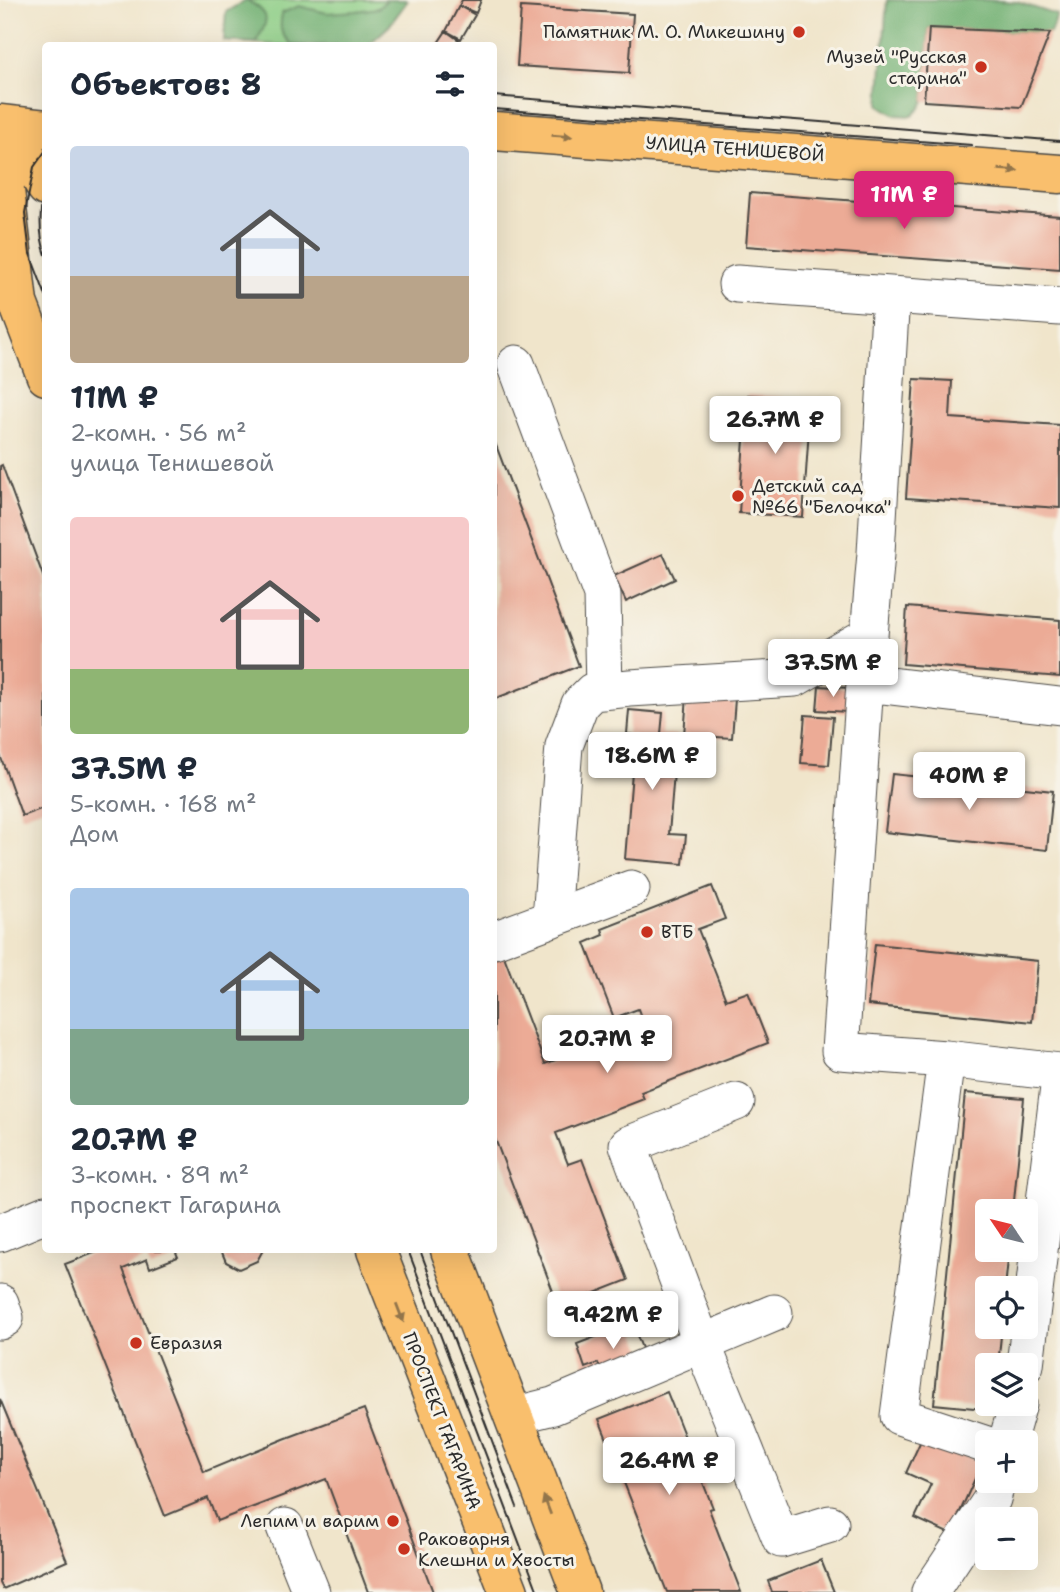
<!DOCTYPE html>
<html lang="ru">
<meta charset="utf-8">
<style>
body{margin:0;font-family:"Shantell Sans",sans-serif;background:#f6f6f7;color:#1f2937;height:100vh;display:flex;flex-direction:column;font-size:26px;white-space:nowrap}
*{box-sizing:border-box;margin:0}
p{font-size:23px;color:#747a83}
.icon{flex:none;width:38px;height:38px;fill:none;stroke:currentColor;stroke-width:2;stroke-linecap:round;stroke-linejoin:round}
.map{position:relative;flex:1;overflow:hidden}
.side{position:absolute;left:42px;top:42px;width:455px;height:1211px;display:flex;flex-direction:column;background:#fff;border-radius:7px;box-shadow:0 7px 28px #0002}
.side>*{flex:none}
.needle{width:46px;rotate:305deg}
.tools{position:absolute;left:975px;top:1199px;display:grid;gap:14px}
.tools a{display:grid;place-items:center;width:63px;height:63px;border-radius:7px;background:#fff;box-shadow:0 7px 28px #0002;font-size:35px}
.price{position:absolute;translate:-50% -60px;padding:0 16px;border-radius:7px;background:#fff;color:#222;font-size:23px;line-height:46px;filter:drop-shadow(0 2px 4px #0008)}
.price::after{content:'';position:absolute;left:50%;top:42px;width:21px;height:16px;margin-left:-10px;background:inherit;clip-path:polygon(0 0,100% 0,50% 100%)}
.price.selected{background:#db2777;color:#fff}
ul{padding:0;list-style:none}
li{display:grid;align-content:center;gap:14px;height:371px;padding:0 28px}
li span{display:grid;place-items:center;height:217px;border-radius:7px;color:#555}
li>.icon{margin-inline-start:auto}
span .icon{width:126px;height:126px;fill:#fffc;stroke-width:1}
li b{font-size:30px}
h2{display:flex;justify-content:space-between;align-items:center;height:84px;padding:0 28px;font-size:30px}
.map>svg:first-child{display:block}
.green{fill:#8ccd85;stroke:#5c7c58;stroke-width:2}
.forest{fill:#71b072;stroke:#4e6e4e;stroke-width:2}
.building{fill:#ecab96}
.lines{fill:none;stroke-linecap:round;stroke-linejoin:round}
.minor-casing{stroke:#494743;stroke-width:39}
.major-casing{stroke:#494743;stroke-width:41}
.minor{stroke:#fff;stroke-width:37}
.major{stroke:#f9bf6d;stroke-width:38}
.tram{stroke:#2b2b2b;stroke-width:2}
.oneway{fill:#92754c}
.poi-dot{fill:#c8321e;stroke:#f7f3e8;stroke-width:2.5}
.labels{text-anchor:middle;dominant-baseline:central;stroke-width:6;stroke-linejoin:round;paint-order:stroke}
.poi-label{font-size:18px;fill:#2b2b2b;stroke:#f7f3e8;text-anchor:start}
.street-label{font-size:18px;fill:#2b2b2b;stroke:#f7f3e8}
</style>
<div class="map">
<svg width="1060" height="1592" viewBox="0 0 1060 1592">
<rect width="100%" height="100%" fill="#f7f3e8"/>
<filter id="ink" filterUnits="userSpaceOnUse"><feTurbulence type="fractalNoise" baseFrequency=".0143" numOctaves="2"/><feDisplacementMap in="SourceGraphic" scale="14" xChannelSelector="R" yChannelSelector="G"/><feConvolveMatrix kernelMatrix="1 2 1 2 8 2 1 2 1" color-interpolation-filters="sRGB"/></filter>
<filter id="wash" filterUnits="userSpaceOnUse"><feTurbulence type="fractalNoise" baseFrequency=".00686" numOctaves="4" result="noise"/><feDisplacementMap in="SourceGraphic" scale="28" xChannelSelector="R" yChannelSelector="G"/><feGaussianBlur stdDeviation="1.57" result="paint"/><feColorMatrix in="noise" values="0 0 0 0 0 0 0 0 0 0 0 0 0 0 0 0 0 1.4 0 .05"/><feComposite in="paint" operator="in"/></filter>
<g filter="url(#wash)">
<rect width="100%" height="100%" fill="#f0e5cb"/>
<path class="green" d="M246,0H408L389,26L368,45L291,46L224,41L226,12Z"/>
<path class="forest" d="M246,0C272,13 269,21 255,43L224,41L226,12Z
M387,0H408L389,26L368,45H293C280,34 279,30 282,13L299,6L327,13L356,11L378,8Z
M887,0H985L1017,2L1057,15L1050,33L929,28L924,101L920,108L912,116L895,115L879,105Z"/>
<g id="blocks">
<path class="building" d="M462,0H481L476,13L459,6Z
M459,6L475,15L461,39L446,31Z
M521,7L633,14L629,73L517,66Z
M929,28L1050,33L1021,107L924,101Z
M446,31L460,41L457,46H436Z
M750,193L1060,216V269L746,246Z
M914,379L952,381L950,418L1060,425V508L906,498Z
M747,395L811,399L803,517L739,513Z
M494,440L579,666L494,699Z
M2,465L46,584V807L22,816L0,755V466Z
M663,554L675,579L626,602L614,576Z
M907,607L1060,620V677L903,664Z
M819,686L849,688L847,712L817,710Z
M687,696L735,699L732,738L684,735Z
M629,710L663,713L661,734L677,735L669,834L686,835L683,864L625,859L635,735L627,734Z
M805,715L833,717L829,765L801,763Z
M892,774L1053,791L1047,850L885,832Z
M712,886L725,919L698,929L726,1000L748,992L768,1043L641,1092L644,1099L556,1133L568,1164L582,1159L628,1280L559,1307L494,1136V945L499,943L545,1064L619,1035L621,1041L646,1031L638,1009L614,1018L585,943L604,935L602,929Z
M875,944L1038,961L1032,1022L868,1005Z
M965,1093L1024,1098L1013,1211H987V1250H1009L1005,1288H987V1326H1002L998,1365H987V1404H994V1410L934,1404Z
M102,1250H175L178,1257L150,1268L147,1259L123,1269L204,1472L284,1439L364,1409L433,1592H368L326,1479L217,1521L208,1498L165,1516L65,1264Z
M221,1250H263L257,1261L239,1269L226,1262Z
M632,1323L647,1361L603,1378L598,1363L585,1368L577,1344Z
M667,1392L713,1508L709,1509L741,1592H667L599,1419Z
M0,1399L67,1561L3,1589L0,1583Z
M923,1436L982,1463L950,1534L915,1518L931,1484L906,1473Z
M821,1560L834,1592H772L768,1581Z"/>
</g>
</g>
<g filter="url(#ink)">
<use href="#blocks" fill-opacity="0" stroke="#494743" stroke-width="2"/>
<g class="lines">
<defs>
<path id="minor" d="M737,284L1060,307
M891,295L876,553L865,683L840,1051L946,1059L899,1416L987,1445
M516,364L602,595L604,691
M865,683L1060,706
M551,919L564,746L580,704L592,692L630,688L795,678L869,635
M494,940L631,889
M946,1059L1060,1072
M736,1102L628,1145L702,1344L781,1539L830,1524
M0,1233L46,1214
M0,1303L5,1318L0,1321
M1025,1365L1060,1079
M513,1416L553,1406L774,1313
M1007,1442L1018,1404
M285,1527L311,1592
M930,1592L992,1499L997,1480"/>
<path id="major" d="M0,124L46,129
M0,126L34,167L46,187
M494,131L1060,174
M0,147L18,303L46,376
M376,1250L509,1592
M450,1250L580,1592"/>
</defs>
<use href="#minor" class="minor-casing"/>
<use href="#major" class="major-casing"/>
<use href="#minor" class="minor"/>
<use href="#major" class="major"/>
<path class="tram" d="M494,96L1060,141
M494,109L972,145
M46,150L34,167L25,213L30,254L46,296
M46,180C40,205 37,231 46,255
M408,1250L538,1592
M420,1250L517,1507"/>
</g>
<defs><path id="oneway-solid" d="M-6-.8H1V-3.2L6.5 0L1 3.2V.8H-6Z" transform="scale(1.75)"/></defs>
<g class="oneway">
<use href="#oneway-solid" transform="translate(562 136) rotate(4)"/>
<use href="#oneway-solid" transform="translate(1008 170) rotate(4)"/>
<use href="#oneway-solid" transform="translate(400 1313) rotate(69)"/>
<use href="#oneway-solid" transform="translate(547 1505) rotate(-111)"/>
</g>
</g>
<g class="poi-dot">
<circle cx="799" cy="32" r="7"/>
<circle cx="981" cy="67" r="7"/>
<circle cx="738" cy="496" r="7"/>
<circle cx="647" cy="932" r="7"/>
<circle cx="136" cy="1343" r="7"/>
<circle cx="393" cy="1521" r="7"/>
<circle cx="404" cy="1549" r="7"/>
</g>
<g class="labels">
<g class="poi-label">
<text x="785" y="32" text-anchor="end">Памятник М. О. Микешину</text>
<text x="967" y="57" text-anchor="end">Музей "Русская<tspan x="967" dy="21">старина"</tspan></text>
<text x="752" y="486">Детский сад<tspan x="752" dy="21">№66 "Белочка"</tspan></text>
<text x="661" y="932">ВТБ</text>
<text x="150" y="1343">Евразия</text>
<text x="379" y="1521" text-anchor="end">Лепим и варим</text>
<text x="418" y="1539">Раковарня<tspan x="418" dy="21">Клешни и Хвосты</tspan></text>
</g>
<g class="street-label">
<text transform="translate(735 149) rotate(4)">УЛИЦА ТЕНИШЕВОЙ</text>
<text transform="translate(442 1421) rotate(69)">ПРОСПЕКТ ГАГАРИНА</text>
</g>
</g>
</svg>
<div class="tools">
<a><svg class="needle" viewBox="-14 -14 28 28"><path d="M0-13l5 13h-10z" fill="#e53935"/><path d="M0 13l5-13h-10z" fill="#747a83"/></svg></a>
<a><svg class="icon" aria-label="locate" viewBox="0 0 24 24"><circle cx="12" cy="12" r="6"/><path d="M12 2v4M12 18v4M2 12h4M18 12h4"/></svg></a>
<a><svg class="icon" aria-label="layers" viewBox="0 0 24 24"><path d="M12 4l9 5-9 5-9-5zM3 14l9 5 9-5"/></svg></a>
<a>+</a>
<a>−</a>
</div>
<b class="price selected" style="left:904px;top:231px">11M ₽</b>
<b class="price" style="left:775px;top:456px">26.7M ₽</b>
<b class="price" style="left:833px;top:699px">37.5M ₽</b>
<b class="price" style="left:652px;top:792px">18.6M ₽</b>
<b class="price" style="left:969px;top:812px">40M ₽</b>
<b class="price" style="left:607px;top:1075px">20.7M ₽</b>
<b class="price" style="left:613px;top:1351px">9.42M ₽</b>
<b class="price" style="left:669px;top:1497px">26.4M ₽</b>
<section class="side">
<h2>Объектов: 8<svg class="icon" aria-label="filters" viewBox="0 0 24 24"><path d="M4 7h16M4 17h16"/><circle cx="9" cy="7" r="2"/><circle cx="15" cy="17" r="2"/></svg></h2>
<ul>
<li><span style="background:linear-gradient(#c9d6e8 60%,#b9a48a 0)"><svg class="icon" aria-label="home" viewBox="0 0 24 24"><path d="M3 11l9-7 9 7M6 9v11h12V9"/></svg></span><div><b>11M ₽</b><p>2-комн. · 56 m²</p><p>улица Тенишевой</p></div></li>
<li><span style="background:linear-gradient(#f6c9c9 70%,#8fb573 0)"><svg class="icon" aria-label="home" viewBox="0 0 24 24"><path d="M3 11l9-7 9 7M6 9v11h12V9"/></svg></span><div><b>37.5M ₽</b><p>5-комн. · 168 m²</p><p>Дом</p></div></li>
<li><span style="background:linear-gradient(#a9c7e8 65%,#7fa58c 0)"><svg class="icon" aria-label="home" viewBox="0 0 24 24"><path d="M3 11l9-7 9 7M6 9v11h12V9"/></svg></span><div><b>20.7M ₽</b><p>3-комн. · 89 m²</p><p>проспект Гагарина</p></div></li>
</ul>
</section>
</div>
